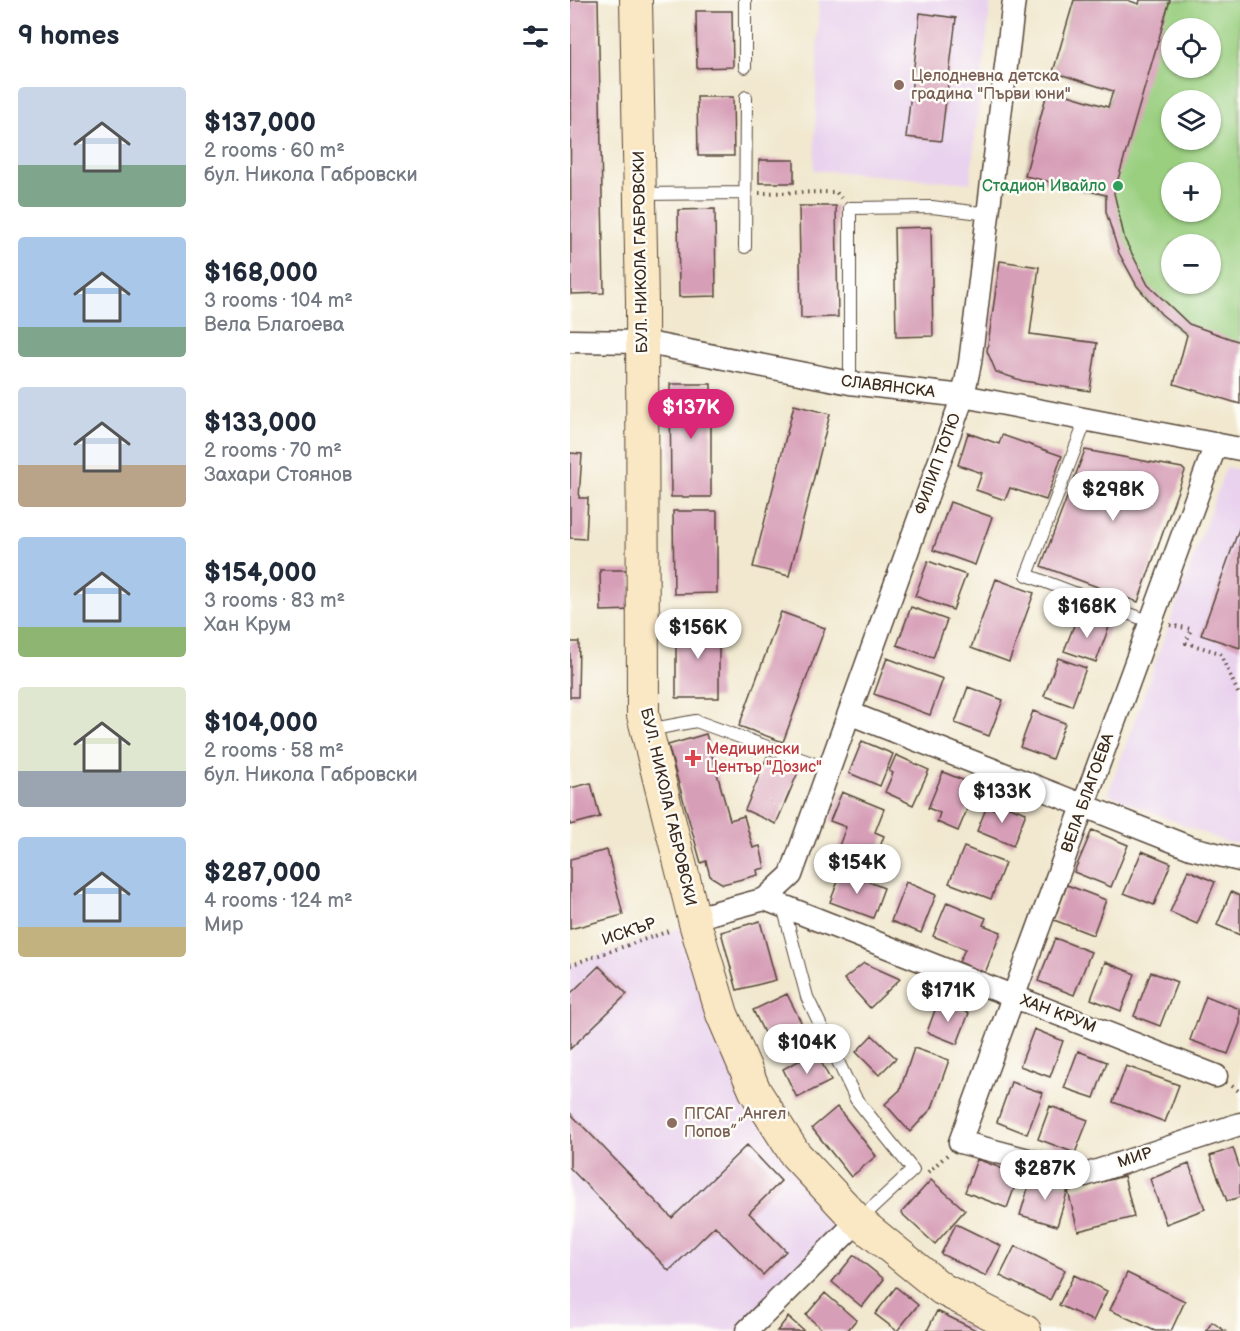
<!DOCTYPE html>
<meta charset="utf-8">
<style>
body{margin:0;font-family:"Balsamiq Sans",sans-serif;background:#f6f6f7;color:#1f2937;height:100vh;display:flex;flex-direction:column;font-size:22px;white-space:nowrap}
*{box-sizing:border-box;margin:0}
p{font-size:20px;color:#747a83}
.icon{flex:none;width:33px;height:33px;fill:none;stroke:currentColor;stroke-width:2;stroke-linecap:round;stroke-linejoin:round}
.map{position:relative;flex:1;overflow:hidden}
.side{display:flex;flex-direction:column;background:#fff;width:570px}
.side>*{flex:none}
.controls{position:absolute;left:591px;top:18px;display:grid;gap:12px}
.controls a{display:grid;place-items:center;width:60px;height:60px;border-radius:50%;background:#fff;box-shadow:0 2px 4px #0004;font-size:30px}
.price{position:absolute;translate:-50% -51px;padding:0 14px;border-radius:21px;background:#fff;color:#222;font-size:20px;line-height:39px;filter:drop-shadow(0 2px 3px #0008)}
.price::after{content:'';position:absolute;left:50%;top:36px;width:18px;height:14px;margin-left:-9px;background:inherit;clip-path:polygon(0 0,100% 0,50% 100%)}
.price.selected{background:#db2777;color:#fff}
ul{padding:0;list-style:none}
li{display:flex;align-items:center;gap:18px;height:150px;padding:0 18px}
li span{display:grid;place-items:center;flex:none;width:168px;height:120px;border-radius:6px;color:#555}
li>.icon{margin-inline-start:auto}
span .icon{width:72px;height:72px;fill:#fffc;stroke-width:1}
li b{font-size:26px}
h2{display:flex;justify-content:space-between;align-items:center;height:72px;padding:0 18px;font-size:26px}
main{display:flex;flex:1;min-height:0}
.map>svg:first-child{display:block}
.built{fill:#e9d2ee}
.green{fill:#9acf80;stroke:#6a7c4f;stroke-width:1.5;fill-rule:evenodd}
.building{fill:#d79fb7}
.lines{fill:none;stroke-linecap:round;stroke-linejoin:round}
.lane-casing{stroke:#564639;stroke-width:14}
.street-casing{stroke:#564639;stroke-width:25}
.secondary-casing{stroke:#564639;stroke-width:34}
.path{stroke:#564639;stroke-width:4;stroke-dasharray:1.5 4.5;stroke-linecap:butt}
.lane{stroke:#fff;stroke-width:12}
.street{stroke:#fff;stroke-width:22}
.secondary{stroke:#fae7c3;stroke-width:32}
.education-dot{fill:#8d6e63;stroke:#fdfcf7;stroke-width:2}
.leisure-dot{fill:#2e9e5b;stroke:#fdfcf7;stroke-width:2}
.health-dot{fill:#e0444e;stroke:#fdfcf7;stroke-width:2}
.labels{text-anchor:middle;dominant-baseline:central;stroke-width:5;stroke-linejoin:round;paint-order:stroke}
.education-label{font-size:16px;fill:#785e54;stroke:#fdfcf7;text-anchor:start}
.leisure-label{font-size:16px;fill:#27864d;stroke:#fdfcf7;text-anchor:end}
.street-label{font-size:16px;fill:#3b2a1e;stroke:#fdfcf7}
.health-label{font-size:16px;fill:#be3a42;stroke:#fdfcf7;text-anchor:start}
</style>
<main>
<section class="side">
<h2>9 homes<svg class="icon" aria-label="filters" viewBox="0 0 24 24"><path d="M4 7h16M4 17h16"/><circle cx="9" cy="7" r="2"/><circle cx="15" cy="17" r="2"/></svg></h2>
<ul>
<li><span style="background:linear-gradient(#c9d6e8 65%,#7fa58c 0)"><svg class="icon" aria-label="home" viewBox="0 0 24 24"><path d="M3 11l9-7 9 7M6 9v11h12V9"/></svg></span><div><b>$137,000</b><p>2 rooms · 60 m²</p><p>бул. Никола Габровски</p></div></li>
<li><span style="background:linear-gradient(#a9c7e8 75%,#7fa58c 0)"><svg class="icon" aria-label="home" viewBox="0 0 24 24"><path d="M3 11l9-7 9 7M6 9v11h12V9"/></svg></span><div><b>$168,000</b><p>3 rooms · 104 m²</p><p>Вела Благоева</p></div></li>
<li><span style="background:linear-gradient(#c9d6e8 65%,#b9a48a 0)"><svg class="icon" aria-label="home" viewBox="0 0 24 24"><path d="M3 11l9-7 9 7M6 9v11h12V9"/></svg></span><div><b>$133,000</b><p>2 rooms · 70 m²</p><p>Захари Стоянов</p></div></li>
<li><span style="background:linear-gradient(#a9c7e8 75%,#8fb573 0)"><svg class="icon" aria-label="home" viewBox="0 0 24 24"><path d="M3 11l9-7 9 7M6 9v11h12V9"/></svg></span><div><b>$154,000</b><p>3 rooms · 83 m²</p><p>Хан Крум</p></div></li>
<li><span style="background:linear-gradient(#dfe7d0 70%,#9aa5b1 0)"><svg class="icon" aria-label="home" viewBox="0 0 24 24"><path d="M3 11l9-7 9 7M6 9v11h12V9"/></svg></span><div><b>$104,000</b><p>2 rooms · 58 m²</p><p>бул. Никола Габровски</p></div></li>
<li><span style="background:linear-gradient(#a9c7e8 75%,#c2b280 0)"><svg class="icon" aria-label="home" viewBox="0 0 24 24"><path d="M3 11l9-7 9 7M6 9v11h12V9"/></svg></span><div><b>$287,000</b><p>4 rooms · 124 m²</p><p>Мир</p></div></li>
</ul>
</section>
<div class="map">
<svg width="670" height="1331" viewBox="0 0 670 1331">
<rect width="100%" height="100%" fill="#fdfcf7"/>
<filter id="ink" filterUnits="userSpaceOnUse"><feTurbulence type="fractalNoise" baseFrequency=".0167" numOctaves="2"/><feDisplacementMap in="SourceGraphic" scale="12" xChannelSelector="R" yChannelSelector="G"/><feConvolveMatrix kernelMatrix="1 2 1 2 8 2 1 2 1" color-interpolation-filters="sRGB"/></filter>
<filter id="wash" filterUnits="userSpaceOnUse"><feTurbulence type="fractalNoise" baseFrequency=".008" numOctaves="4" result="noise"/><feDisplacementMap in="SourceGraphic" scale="24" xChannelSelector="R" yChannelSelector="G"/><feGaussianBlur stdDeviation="1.35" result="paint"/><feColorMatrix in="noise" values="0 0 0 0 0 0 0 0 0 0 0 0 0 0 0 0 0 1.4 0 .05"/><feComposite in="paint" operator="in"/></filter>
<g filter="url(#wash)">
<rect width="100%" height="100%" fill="#f1e8cf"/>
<path class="built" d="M249,0H421L400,183L244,170Z
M656,467L670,470V844L656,842L538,794Z
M125,923L185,1091L288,1221L177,1331H0V965Z"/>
<path class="green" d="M504,0H557L569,4L570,0H670V353C653,347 633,343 617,335C572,311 538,244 535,196L455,176L478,89L537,107L543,91L483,72ZM602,28H640V68H602ZM602,100H640V140H602ZM602,172H640V212H602ZM602,244H640V284H602Z"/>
<g id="blocks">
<path class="building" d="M0,0H28L34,293L1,294Z
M504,0H557L569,4L570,0H600L544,193L555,240L578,285L619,324L670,342V404L604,384L617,335L591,314L567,286L549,253L536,212V195L455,176L478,89L538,107L543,91L483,72Z
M126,11H162L163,67L127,68Z
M350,13L386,18L371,141L336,137Z
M127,97H163L164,156H128Z
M189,160H224V183H189Z
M229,206H266L268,317L231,318Z
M145,209L146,296L109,297L108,210Z
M361,227L363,336L326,337L324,228Z
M430,261L469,267L460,334L527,343L520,391L453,381L426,372L417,351Z
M100,384H141V497H101Z
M224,405L260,414L219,576L183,567Z
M398,433L429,444L432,435L492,456L476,500L440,488L435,500L406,490L412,473L388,465Z
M515,450L612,468L615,471L568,602L471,566Z
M0,453L12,454L9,498H18L16,539L0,538Z
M380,502L422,517L405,565L363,550Z
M103,511H147V593L104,594Z
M670,526V648L631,635Z
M358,561L396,575L383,610L345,596Z
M30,570H61L62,610L31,611Z
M426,579L464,593L439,662L401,648Z
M341,607L377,620L363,658L327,645Z
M211,612L255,628L213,742L169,726Z
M508,615L539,627L526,662L494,651Z
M106,623H149V698H106Z
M0,642H9L8,697H0Z
M317,658L373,679L360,715L304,694Z
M488,658L516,668L502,706L474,696Z
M398,687L433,700L419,736L385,723Z
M463,711L495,723L482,759L450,747Z
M136,734L160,820L174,816L183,848L190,846L195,868L187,870L188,875L153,884L140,876L136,861L131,863L98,745Z
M292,741L323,754L310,786L279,773Z
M326,755L359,770L343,805L315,792L323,773L319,771Z
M197,757L229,770L206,824L175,810Z
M373,772L407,786L388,831L367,822L370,813L358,808Z
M21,783L30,817L0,825V788Z
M272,792L314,809L305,832L314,836L302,868L266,854L276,827L260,821Z
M434,805L456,813L443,846L407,831L417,806L431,812Z
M522,830L558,845L541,887L504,872Z
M394,847L435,863L421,899L379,883Z
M37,850L53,915L0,929V859Z
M572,851L601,863L584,905L554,893Z
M618,870L645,882L627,924L600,912Z
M272,871L314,888L303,918L260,902Z
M336,882L366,895L351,933L321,921Z
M497,885L536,900L523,935L484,920Z
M661,892L670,896V935L647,925Z
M377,902L416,918L413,925L431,932L415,973L389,962L395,949L363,936Z
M190,921L206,980L167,990L151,932Z
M485,938L521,952L504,995L468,981Z
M535,962L565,974L551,1011L521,999Z
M294,963L330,979L300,1008L274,979Z
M29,966L57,994L0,1049V994Z
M581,972L607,982L590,1026L564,1016Z
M217,994L232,1024L198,1041L183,1010Z
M636,996L670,1009V1023L658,1054L620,1040Z
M368,1002L399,1013L387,1044L357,1032Z
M464,1029L493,1041L480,1077L450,1066Z
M302,1035L326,1058L309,1075L286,1052Z
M344,1048L379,1060L362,1108L340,1132L315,1104L330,1090Z
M508,1051L537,1062L524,1098L494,1088Z
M246,1052L261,1081L227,1098L213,1069Z
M556,1066L609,1085L595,1122L543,1102Z
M441,1082L473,1093L457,1134L427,1122Z
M480,1106L518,1120L505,1153L468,1139Z
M267,1107L306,1156L281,1177L242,1128Z
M0,1113L102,1218L177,1145L211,1181L179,1213L216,1251L193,1275L145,1226L99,1271L0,1168Z
M663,1148L670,1169V1197L657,1201L640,1156Z
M407,1159L449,1175L437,1208L395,1192Z
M619,1164L635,1209L596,1224L580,1179Z
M462,1175L499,1186L487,1226L450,1215Z
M554,1176L564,1217L508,1231L498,1191Z
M361,1180L395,1210L365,1244L331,1213Z
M386,1224L431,1246L416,1276L371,1254Z
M445,1246L495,1270L480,1300L430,1276Z
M284,1255L314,1279L292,1307L262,1282Z
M557,1273L615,1301L601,1331H585L540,1310Z
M504,1275L537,1291L523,1321L489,1305Z
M326,1287L348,1305L327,1331L305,1314Z
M255,1293L286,1320L277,1331H254L236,1315Z
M367,1311L408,1331H357Z
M218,1317L234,1331H207Z
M642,1322L655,1331H636Z"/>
</g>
</g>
<g filter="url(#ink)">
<use href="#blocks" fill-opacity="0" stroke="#564639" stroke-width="1.5"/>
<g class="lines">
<defs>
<path id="lane" d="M175,67V0
M71,194L175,193
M175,247L176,97
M280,383V208L362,207L419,214
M516,420L457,575L581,622
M78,730L126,721L258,769
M213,906L237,997L286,1099L343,1170L288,1221"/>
<path id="street" d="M0,341L73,342L280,383L393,396L670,449
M646,444L390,1142L515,1175L670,1124
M279,713L621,848L670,860
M195,899L646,1076
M125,918L195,899L221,875L393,396L400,363L444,0
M177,1331L288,1221"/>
<path id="secondary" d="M66,0L72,302L73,715L125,923L152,1014L185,1091L225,1154L288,1221L372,1289L455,1331"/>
</defs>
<use href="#lane" class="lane-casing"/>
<use href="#street" class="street-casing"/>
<use href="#secondary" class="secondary-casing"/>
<path class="path" d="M189,193L266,192L271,198
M600,625L621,629L616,643L650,653L670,697
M0,965L102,930
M662,1086L670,1092
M358,1172L377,1155"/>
<use href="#lane" class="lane"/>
<use href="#street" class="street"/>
<use href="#secondary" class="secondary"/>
</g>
</g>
<g class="education-dot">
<circle cx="329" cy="85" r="6"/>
<circle cx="102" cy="1123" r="6"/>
</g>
<circle class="leisure-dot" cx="548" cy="186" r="6"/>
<path class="health-dot" d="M120 749h6v6h6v6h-6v6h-6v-6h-6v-6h6z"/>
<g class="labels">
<g class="education-label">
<text x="341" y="76">Целодневна детска<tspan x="341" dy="18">градина "Първи юни"</tspan></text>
<text x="114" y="1114">ПГСАГ „Ангел<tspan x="114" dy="18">Попов”</tspan></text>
</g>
<g class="leisure-label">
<text x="536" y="186">Стадион Ивайло</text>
</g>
<g class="street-label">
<text transform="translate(71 252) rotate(-91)">БУЛ. НИКОЛА ГАБРОВСКИ</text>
<text transform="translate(318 387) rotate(7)">СЛАВЯНСКА</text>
<text transform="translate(368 464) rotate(-70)">ФИЛИП ТОТЮ</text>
<text transform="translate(518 793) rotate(-70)">ВЕЛА БЛАГОЕВА</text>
<text transform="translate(98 807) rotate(77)">БУЛ. НИКОЛА ГАБРОВСКИ</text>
<text transform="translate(59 932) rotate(-19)">ИСКЪР</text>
<text transform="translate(488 1014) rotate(21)">ХАН КРУМ</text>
<text transform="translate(565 1158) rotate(-18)">МИР</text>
</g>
<g class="health-label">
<text x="136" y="749">Медицински<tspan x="136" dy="18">Център "Дозис"</tspan></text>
</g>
</g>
</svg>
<div class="controls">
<a><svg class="icon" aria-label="locate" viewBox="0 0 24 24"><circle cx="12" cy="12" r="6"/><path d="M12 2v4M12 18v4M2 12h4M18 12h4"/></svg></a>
<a><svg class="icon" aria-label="layers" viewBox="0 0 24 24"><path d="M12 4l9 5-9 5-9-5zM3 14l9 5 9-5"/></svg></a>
<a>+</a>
<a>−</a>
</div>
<b class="price selected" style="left:121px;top:440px">$137K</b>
<b class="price" style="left:543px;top:522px">$298K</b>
<b class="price" style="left:517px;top:639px">$168K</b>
<b class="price" style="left:128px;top:660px">$156K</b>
<b class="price" style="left:432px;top:824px">$133K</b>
<b class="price" style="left:287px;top:895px">$154K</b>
<b class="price" style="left:378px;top:1023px">$171K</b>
<b class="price" style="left:237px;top:1075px">$104K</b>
<b class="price" style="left:475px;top:1201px">$287K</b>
</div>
</main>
